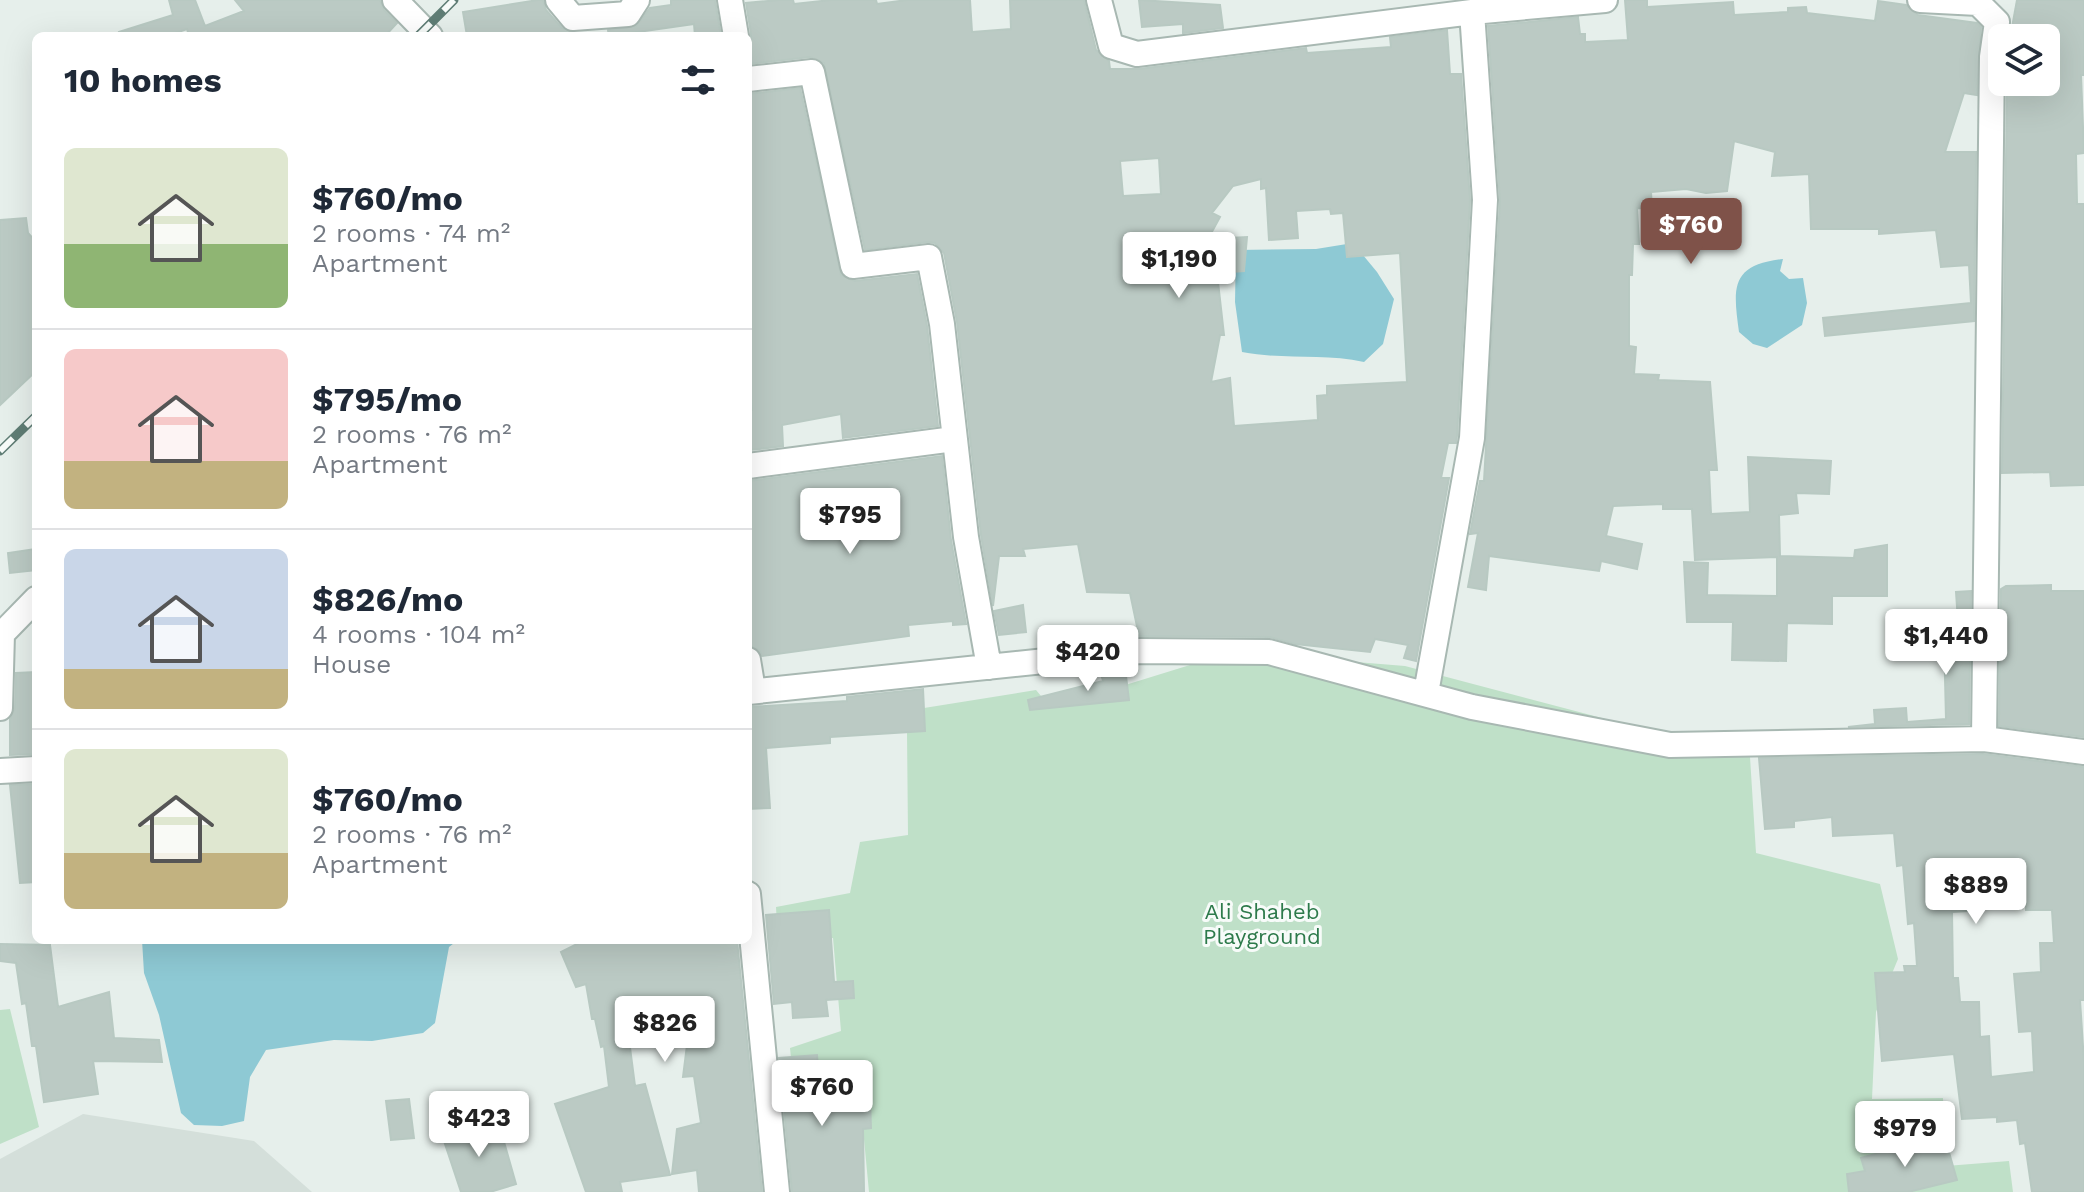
<!DOCTYPE html>
<meta charset="utf-8">
<style>
body{margin:0;font-family:"Work Sans",sans-serif;background:#f2f2f3;color:#1f2937;height:100vh;display:flex;flex-direction:column;font-size:30px;white-space:nowrap}
*{box-sizing:border-box;margin:0}
p{font-size:26px;color:#747a83}
.icon{flex:none;width:44px;height:44px;fill:none;stroke:currentColor;stroke-width:2;stroke-linecap:round;stroke-linejoin:round}
.map{position:relative;flex:1;overflow:hidden}
.drawer{position:absolute;left:32px;top:32px;width:720px;height:912px;display:flex;flex-direction:column;background:#fff;border-radius:12px;box-shadow:0 8px 32px #0002}
.drawer>*{flex:none}
.buttons{position:absolute;left:1988px;top:24px;display:grid;gap:16px}
.buttons a{display:grid;place-items:center;width:72px;height:72px;border-radius:12px;background:#fff;box-shadow:0 8px 32px #0002;font-size:40px}
.price{position:absolute;translate:-50% -68px;padding:0 18px;border-radius:8px;background:#fff;color:#222;font-size:26px;line-height:52px;filter:drop-shadow(0 2px 4px #0008)}
.price::after{content:'';position:absolute;left:50%;top:48px;width:24px;height:18px;margin-left:-12px;background:inherit;clip-path:polygon(0 0,100% 0,50% 100%)}
.price.active{background:#7f5249;color:#fff}
ul{padding:0;list-style:none}
li{display:flex;align-items:center;gap:24px;height:200px;padding:0 32px}
li+li{border-top:2px solid #e0e1e3}
li span{display:grid;place-items:center;flex:none;width:224px;height:160px;border-radius:12px;color:#555}
li>.icon{margin-inline-start:auto}
span .icon{width:96px;height:96px;fill:#fffc;stroke-width:1}
li b{font-size:34px}
h2{display:flex;justify-content:space-between;align-items:center;height:96px;padding:0 32px;font-size:34px}
.map>svg:first-child{display:block}
.built{fill:#d4dfda}
.green{fill:#bfe0c8}
.water{fill:#8ec9d4}
.building{fill:#bbcac4;stroke:#b8c9c2;stroke-width:2;fill-rule:evenodd}
.lines{fill:none;stroke-linecap:round;stroke-linejoin:round}
.minor-casing{stroke:#a8b8b2;stroke-width:28}
.minor{stroke:#fff;stroke-width:24}
.rail-casing{stroke:#5f7d75;stroke-width:9}
.rail{stroke:#f7fbf9;stroke-width:6;stroke-dasharray:18;stroke-linecap:butt}
.labels{text-anchor:middle;dominant-baseline:central;stroke-width:6;stroke-linejoin:round;paint-order:stroke}
.park-label{font-size:22px;fill:#2d7a4b;stroke:#f7fbf9}
</style>
<div class="map">
<svg width="2084" height="1192" viewBox="0 0 2084 1192">
<rect width="100%" height="100%" fill="#e6efeb"/>
<path class="built" d="M83,1114L254,1141L312,1192H0V1159Z"/>
<path class="green" d="M1232,652L1405,666L1750,757L1756,853L1880,884L1898,959L1876,1012L1872,1099L1943,1098L1946,1166L2009,1161L2013,1192H869L860,1097H795L790,1048L841,1031L833,938L778,944L776,907L850,893L860,842L908,835L907,732L925,731L924,708L1036,690L1051,708Z
M10,1009L39,1127L0,1144V1010Z"/>
<path class="water" d="M1353,243L1377,272L1394,299L1383,344L1364,362C1323,353 1282,360 1242,352L1235,302L1236,250L1316,249Z
M1783,259L1780,271L1789,279L1803,278L1807,303L1802,325L1767,348L1753,344L1739,332C1733,288 1730,265 1783,259Z
M142,940H458L449,947L435,1023L423,1033L372,1041L334,1040L266,1050L250,1077L244,1121L222,1126L194,1125L181,1113L159,1015L144,973Z"/>
<path class="building" d="M169,0H195L205,26L244,11L235,0H380L384,10L397,23L385,36H183L188,32L187,29L167,36H120L119,32L173,15Z
M538,0H543L546,10L562,28L575,33L572,36H467L463,12Z
M671,0H715L721,36H695L694,24L609,36L608,30L636,26L650,8L671,5Z
M779,0H793L794,4L831,0H876L877,4L907,0H970L972,32L1011,29L1010,0H1084L1096,50L1109,61L1110,69H1139L1306,48L1307,53L1391,47L1390,37L1447,30L1450,74H1461L1470,200L1457,436L1456,443H1448L1441,478H1449L1416,661L1404,658L1408,645L1375,639L1370,652L1295,644L1270,637L1139,636L1130,593L1087,592L1078,544L1023,549L1025,556H999L993,606L981,535L957,322L944,253L935,243L928,242L865,250L824,63L810,57L748,64L751,34L746,3ZM1159,158L1161,194L1123,196L1120,161ZM1261,179V189L1266,188L1269,240L1298,238L1296,211L1330,209L1331,214L1343,213L1347,257L1400,253L1407,382L1327,386V395L1317,396L1318,420L1234,426L1230,378L1211,382L1220,335H1224L1217,273L1244,271L1247,237L1208,239L1220,217L1212,213L1233,186Z
M1139,0L1220,5L1223,28L1183,33V24L1142,27Z
M1625,0H1647V7L1733,2L1734,15L1788,12V8L1806,7L1807,13L1875,21L1878,1L1906,5L1918,15L1977,23L1981,27L1977,95L1964,93L1945,152H1976L1974,321L1825,336L1823,318L1971,303L1969,265L1941,267L1936,230L1879,234V229H1811L1809,174L1772,176L1775,152L1734,141L1727,191L1706,193L1686,189L1651,192L1652,209L1637,208L1639,244H1633L1632,275H1629V346L1636,347L1634,374L1659,375L1658,380L1710,382L1717,470H1709L1711,514L1750,512L1748,457L1831,461L1829,494L1796,493L1798,513L1779,515L1780,556L1854,558L1855,550L1887,545V596H1832V624L1787,623L1786,661L1732,660L1733,622H1687L1684,562L1708,563L1707,595L1777,596V557L1695,560L1692,509H1663V504L1613,506L1606,536L1642,544L1637,569L1601,561L1599,571L1489,556L1486,590L1468,587L1478,533L1470,534L1480,481H1484L1500,201L1488,26L1578,17L1580,34H1585V42L1628,40Z
M2017,0H2084V75H2081L2084,153L2076,154L2077,204H2084V485L2051,486L2050,472L2002,473L2007,82H2046V38L2011,33Z
M800,88L841,275L855,281L917,274L927,326L938,426L843,438L841,414L782,425L783,446L751,450L748,411L752,410L748,367V94Z
M26,218L28,233L36,242V371L0,405V220Z
M942,456L951,540L966,624L953,625V621L908,625L909,636L762,656L759,650L748,645V481Z
M36,549V570L10,573L8,553Z
M2051,585V591H2084V737L1999,726L2001,589L2006,586Z
M1971,591L1969,724L1848,727L1875,724L1874,710L1906,708L1907,722L1946,719L1944,637L1959,636L1956,592Z
M1023,605L1026,632L999,635L994,611Z
M1125,668L1129,700L1030,710L1028,700L1103,681L1100,670Z
M36,672V754L10,755V719L15,708L16,673Z
M923,689L925,731L830,737V743L766,748L770,808L748,809V707L847,701V697Z
M1983,754L2084,767V1000H2080L2084,1062V1192H2032L2025,1143L2020,1144L2017,1120L1997,1122V1117L1962,1119L1954,1054L1882,1061L1875,973L1905,972L1904,966H1917L1914,923L1908,924L1903,865L1897,866L1894,833L1833,836L1832,817L1794,821V827L1765,829L1759,758ZM2026,902V910H2052L2054,943H2040L2041,972L2014,974L2019,1032L2032,1031L2034,1072L1991,1077L1989,1036L1980,1037L1979,1002H1960L1958,978H1953L1952,912L1984,910V903Z
M36,784V882L20,883L10,785Z
M829,910L834,982L853,981L854,998L826,1000L828,1016L793,1018L792,1002L774,1004L766,915Z
M585,940H737L762,1192H699L697,1170L672,1174L677,1129L701,1123L694,1076L683,1077L688,1037L667,1038L666,1032L629,1040L635,1086L645,1084L670,1175L620,1182L622,1192H586L555,1104L609,1087L604,1046L601,1047L595,1019H592L586,984L576,987L561,952Z
M0,944L50,945L58,1007L109,992L114,1038L159,1040L162,1062L93,1061L98,1094L44,1102L36,1046H32L26,1003L22,1004L16,963L0,961Z
M817,1055L818,1068L840,1066L843,1100L870,1099L871,1128L863,1129L864,1192H792L779,1058Z
M409,1099L414,1138L391,1140L386,1101Z
M486,1120L489,1131L500,1128L516,1184L490,1192H461L442,1135Z
M1944,1135L1957,1180L1908,1192H1849L1847,1174L1865,1171L1861,1158Z"/>
<g class="lines">
<defs>
<path id="minor" d="M395,0L430,36
M558,0L573,18L628,14L637,0
M730,0L736,36
M1099,0L1111,46L1137,54L1472,12L1605,0
M1920,0L1978,3L1997,22L1992,57L1984,739
M748,79L812,72L853,266L929,257L942,324L966,537L989,667
M748,466L954,439
M0,636L36,599
M748,660L753,690
M748,692L1140,651L1269,652L1472,707L1670,745L1984,739L2084,752
M1426,693L1472,438L1485,200L1472,12
M0,708L2,634
M0,771L36,769
M748,894L777,1192"/>
</defs>
<use href="#minor" class="minor-casing"/>
<use href="#minor" class="minor"/>
<defs>
<path id="rail" d="M418,36L454,0
M0,451L36,416"/>
</defs>
<use href="#rail" class="rail-casing"/>
<use href="#rail" class="rail"/>
</g>
<g class="labels">
<g class="park-label">
<text x="1262" y="911">Ali Shaheb<tspan x="1262" dy="25">Playground</tspan></text>
</g>
</g>
</svg>
<div class="buttons">
<a><svg class="icon" aria-label="layers" viewBox="0 0 24 24"><path d="M12 4l9 5-9 5-9-5zM3 14l9 5 9-5"/></svg></a>
</div>
<b class="price active" style="left:1691px;top:266px">$760</b>
<b class="price" style="left:1179px;top:300px">$1,190</b>
<b class="price" style="left:850px;top:556px">$795</b>
<b class="price" style="left:1946px;top:677px">$1,440</b>
<b class="price" style="left:1088px;top:693px">$420</b>
<b class="price" style="left:1976px;top:926px">$889</b>
<b class="price" style="left:665px;top:1064px">$826</b>
<b class="price" style="left:822px;top:1128px">$760</b>
<b class="price" style="left:479px;top:1159px">$423</b>
<b class="price" style="left:1905px;top:1169px">$979</b>
<section class="drawer">
<h2>10 homes<svg class="icon" aria-label="filters" viewBox="0 0 24 24"><path d="M4 7h16M4 17h16"/><circle cx="9" cy="7" r="2"/><circle cx="15" cy="17" r="2"/></svg></h2>
<ul>
<li><span style="background:linear-gradient(#dfe7d0 60%,#8fb573 0)"><svg class="icon" aria-label="home" viewBox="0 0 24 24"><path d="M3 11l9-7 9 7M6 9v11h12V9"/></svg></span><div><b>$760/mo</b><p>2 rooms · 74 m²</p><p>Apartment</p></div></li>
<li><span style="background:linear-gradient(#f6c9c9 70%,#c2b280 0)"><svg class="icon" aria-label="home" viewBox="0 0 24 24"><path d="M3 11l9-7 9 7M6 9v11h12V9"/></svg></span><div><b>$795/mo</b><p>2 rooms · 76 m²</p><p>Apartment</p></div></li>
<li><span style="background:linear-gradient(#c9d6e8 75%,#c2b280 0)"><svg class="icon" aria-label="home" viewBox="0 0 24 24"><path d="M3 11l9-7 9 7M6 9v11h12V9"/></svg></span><div><b>$826/mo</b><p>4 rooms · 104 m²</p><p>House</p></div></li>
<li><span style="background:linear-gradient(#dfe7d0 65%,#c2b280 0)"><svg class="icon" aria-label="home" viewBox="0 0 24 24"><path d="M3 11l9-7 9 7M6 9v11h12V9"/></svg></span><div><b>$760/mo</b><p>2 rooms · 76 m²</p><p>Apartment</p></div></li>
</ul>
</section>
</div>
